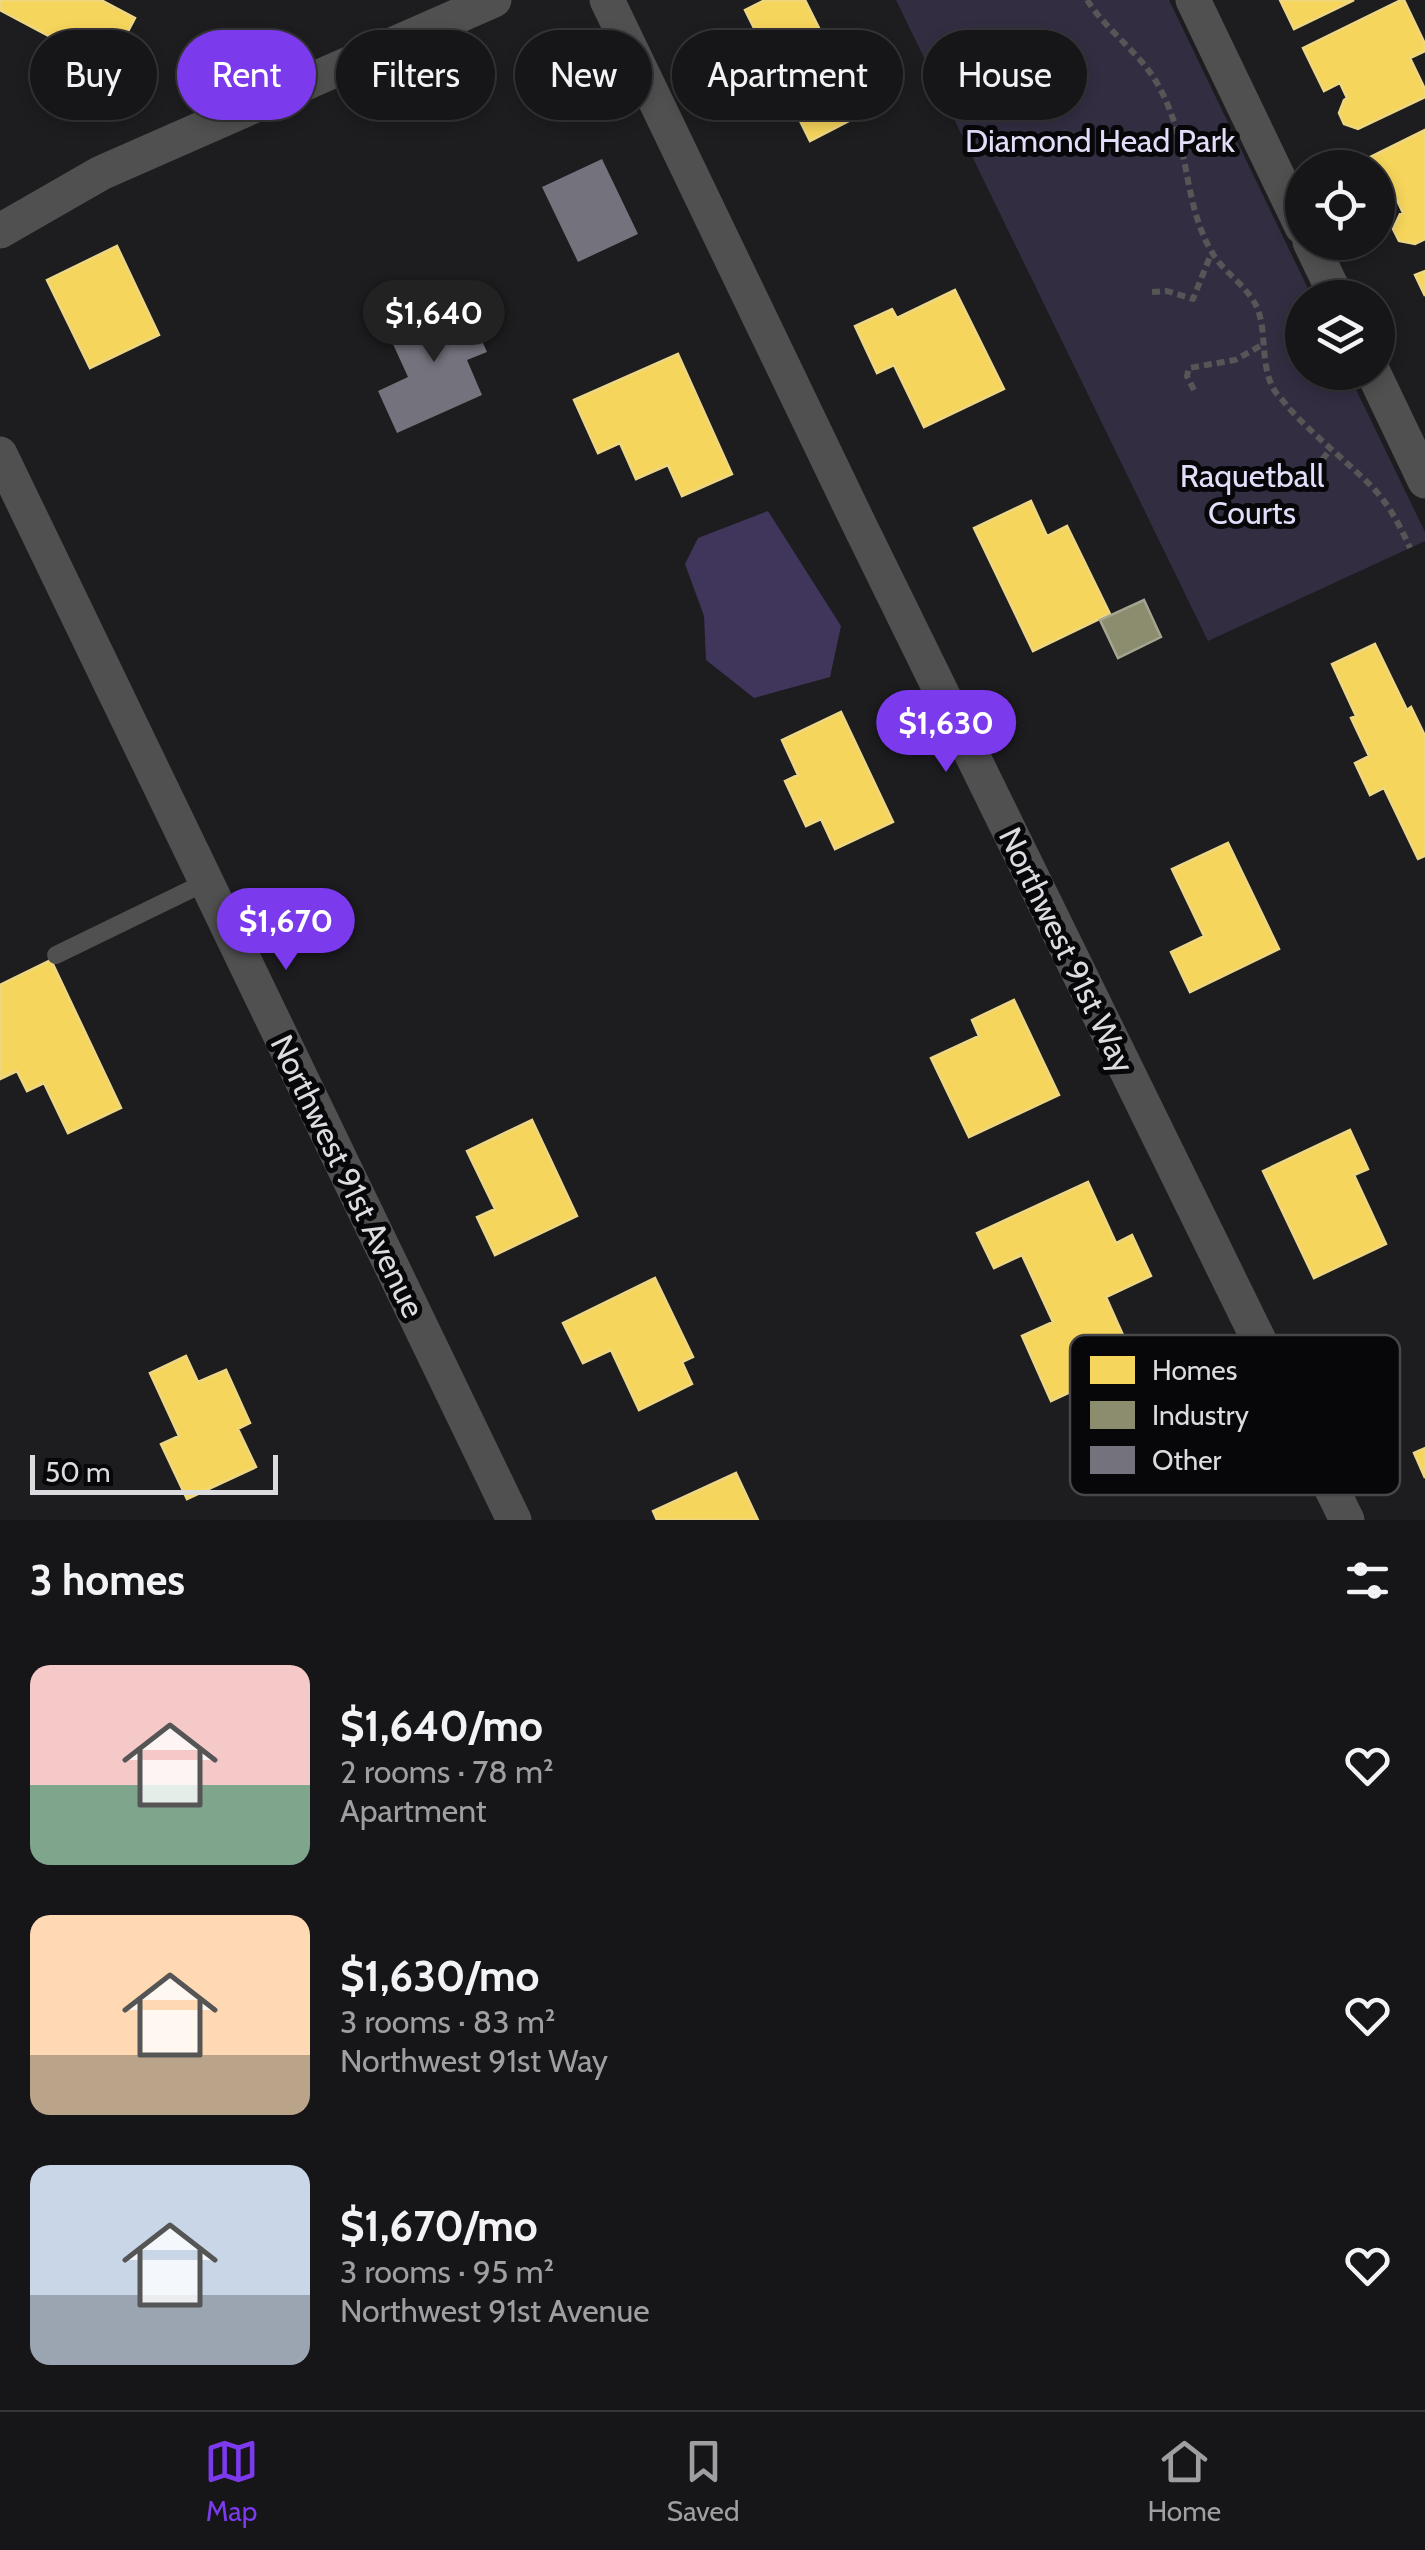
<!DOCTYPE html>
<meta charset="utf-8">
<style>
body{margin:0;font-family:Cabin,sans-serif;background:#232224;color:#f1f3f6;height:100vh;display:flex;flex-direction:column;font-size:38px;white-space:nowrap}
*{box-sizing:border-box;margin:0}
p{font-size:32px;color:#9e9fa1}
.icon{flex:none;width:55px;height:55px;fill:none;stroke:currentColor;stroke-width:2;stroke-linecap:round;stroke-linejoin:round}
.map{position:relative;height:1520px;overflow:hidden}
.sheet{display:flex;flex-direction:column;background:#161517;flex:1}
.sheet>*{flex:none}
.banner{position:absolute;left:30px;top:30px;width:1365px;height:90px;display:flex;gap:20px}
.tools{position:absolute;left:1285px;top:150px;display:grid;gap:20px}
.tools a{display:grid;place-items:center;width:110px;height:110px;border-radius:50%;background:#161517;box-shadow:0 5px 15px #0003,0 0 0 2px #353436;font-size:50px}
.scale{position:absolute;left:30px;bottom:25px;width:248px;box-sizing:border-box;padding-left:10px;border:5px solid #dcdbdf;border-top:0;font-size:28px;line-height:35px;white-space:nowrap;color:#dcdbdf;-webkit-text-stroke:8px #070608;paint-order:stroke}
.price{position:absolute;translate:-50% -85px;padding:0 22px;border-radius:35px;background:#7c3aed;color:#fff;font-size:32px;line-height:65px;filter:drop-shadow(0 2px 5px #0008)}
.price::after{content:'';position:absolute;left:50%;top:60px;width:30px;height:22px;margin-left:-15px;background:inherit;clip-path:polygon(0 0,100% 0,50% 100%)}
.price.selected{background:#222;color:#fff}
ul{padding:0;list-style:none}
li{display:flex;align-items:center;gap:30px;height:250px;padding:0 30px}
li span{display:grid;place-items:center;flex:none;width:280px;height:200px;border-radius:20px;color:#555}
li>.icon{margin-inline-start:auto}
span .icon{width:120px;height:120px;fill:#fffc;stroke-width:1}
li b{font-size:42px}
h2{display:flex;justify-content:space-between;align-items:center;height:120px;padding:0 30px;font-size:42px}
.tag{padding:0 35px;border-radius:45px;background:#161517;box-shadow:0 5px 15px #0003,0 0 0 2px #353436;font-size:35px;line-height:90px}
.tag.selected{background:#7c3aed;color:#fff}
.menu{display:flex;justify-content:space-around;align-items:center;height:140px;border-top:2px solid #353436;background:#161517;font-size:28px;color:#9e9fa1}
.menu a{display:grid;justify-items:center;gap:5px}
.menu .selected{color:#7c3aed}
.map>svg:first-child{display:block}
.green{fill:#332d42}
.water{fill:#40355a}
.homes{fill:#f6d55c;stroke:#eed783;stroke-width:2.5}
.industry{fill:#8c8c6e;stroke:#a4a490;stroke-width:2.5}
.building{fill:#74727c}
.lines{fill:none;stroke-linecap:round;stroke-linejoin:round}
.path{stroke:#565657;stroke-width:6;stroke-dasharray:8 5;stroke-linecap:butt}
.service{stroke:#505051;stroke-width:18}
.minor{stroke:#505051;stroke-width:35}
.labels{text-anchor:middle;dominant-baseline:central;stroke-width:10;stroke-linejoin:round;paint-order:stroke}
.park-label{font-size:32px;fill:#e3ddfa;stroke:#070608}
.street-label{font-size:32px;fill:#dcdbdf;stroke:#070608}
.key{fill:#070608;stroke:#474648;stroke-width:2.5}
.key-label{font-size:28px;fill:#dcdbdf}
</style>
<div class="map">
<svg width="1425" height="1520" viewBox="0 0 1425 1520">
<rect width="100%" height="100%" fill="#1d1c1f"/>
<path class="green" d="M896,0H1169L1312,297L1302,298V372L1348,373L1425,532V541L1208,641Z"/>
<path class="water" d="M768,511L841,626L830,677L754,698L706,660L704,616L685,564L698,538Z"/>
<path class="homes" d="M0,0H101L135,18L97,90L61,71L73,49L0,10Z
M765,0H805L832,54L841,49L857,80L835,91L849,121L810,141L745,10Z
M1280,0H1354L1294,29Z
M1401,0H1404L1425,44V51L1410,58L1425,89V97L1358,129L1344,124L1339,113L1344,100L1347,98L1340,83L1324,91L1303,48Z
M1425,130V239L1415,244L1399,241L1393,229L1400,214L1403,213L1396,198L1379,206L1378,168H1361L1358,163Z
M117,246L159,335L90,368L47,280Z
M1425,271V296L1415,275Z
M955,290L1004,389L924,427L894,365L877,373L855,326L892,309L897,318Z
M678,354L732,474L682,496L668,465L636,479L620,443L598,453L574,400Z
M1031,501L1047,536L1067,526L1110,614L1033,651L974,528Z
M1375,644L1407,710L1411,707L1425,736V856L1418,859L1384,788L1370,795L1355,763L1369,756L1351,718L1356,716L1332,664Z
M841,712L893,822L835,849L821,819L806,826L785,781L798,775L782,740Z
M1228,843L1279,949L1190,992L1171,952L1204,936L1172,869Z
M51,960L121,1108L68,1133L44,1083L27,1091L17,1071L0,1079V985Z
M1014,1000L1059,1095L969,1137L931,1058L979,1036L972,1020Z
M532,1120L577,1216L495,1255L477,1217L495,1209L467,1151Z
M1350,1130L1368,1169L1354,1175L1386,1244L1314,1278L1263,1171Z
M1088,1182L1116,1243L1132,1235L1151,1276L1106,1297L1135,1362L1051,1401L1022,1336L1053,1322L1022,1255L994,1268L977,1233Z
M655,1278L693,1357L682,1362L692,1384L639,1410L611,1350L583,1363L563,1323Z
M186,1356L198,1382L226,1370L250,1423L238,1429L256,1467L187,1499L161,1444L179,1436L150,1373Z
M1425,1448V1478L1414,1453Z
M736,1473L758,1520H657L653,1511Z"/>
<path class="industry" d="M1144,600L1161,637L1118,658L1100,620Z"/>
<path class="building" d="M602,159L638,234L578,262L542,187Z
M462,297L487,352L467,360L482,395L397,433L378,391L408,377L387,331Z"/>
<g class="lines">
<path class="path" d="M1087,0C1105,28 1133,48 1152,75C1160,87 1167,102 1172,116C1189,161 1187,212 1213,254C1226,275 1252,289 1259,313C1266,335 1261,365 1273,388C1276,394 1283,400 1287,406C1311,433 1338,454 1364,479C1386,499 1398,521 1410,548
M1152,292L1167,291L1193,299L1211,254
M1194,390L1187,376L1189,368L1235,360L1262,345
M1306,480L1330,450"/>
<path class="service" d="M56,955L206,882"/>
<path class="minor" d="M607,0L856,518L1347,1520
M1193,0L1302,227
M0,231L101,173L494,0
M1310,242L1337,298
M1373,372L1425,481
M0,454L514,1520"/>
</g>
<g class="labels">
<g class="park-label">
<text x="1100" y="140">Diamond Head Park</text>
<text x="1252" y="475">Raquetball<tspan x="1252" dy="37">Courts</tspan></text>
</g>
<g class="street-label">
<text transform="translate(1067 950) rotate(64)">Northwest 91st Way</text>
<text transform="translate(348 1176) rotate(64)">Northwest 91st Avenue</text>
</g>
</g>
<rect x="1070" y="1335" width="330" height="160" rx="15" class="key"/>
<rect x="1090" y="1356" width="45" height="28" fill="#f6d55c"/>
<rect x="1090" y="1401" width="45" height="28" fill="#8c8c6e"/>
<rect x="1090" y="1446" width="45" height="28" fill="#74727c"/>
<g class="key-label">
<text x="1152" y="1380">Homes</text>
<text x="1152" y="1425">Industry</text>
<text x="1152" y="1470">Other</text>
</g>
</svg>
<div class="tools">
<a><svg class="icon" aria-label="locate" viewBox="0 0 24 24"><circle cx="12" cy="12" r="6"/><path d="M12 2v4M12 18v4M2 12h4M18 12h4"/></svg></a>
<a><svg class="icon" aria-label="layers" viewBox="0 0 24 24"><path d="M12 4l9 5-9 5-9-5zM3 14l9 5 9-5"/></svg></a>
</div>
<div class="scale">50 m</div>
<b class="price selected" style="left:434px;top:365px">$1,640</b>
<b class="price" style="left:946px;top:775px">$1,630</b>
<b class="price" style="left:286px;top:973px">$1,670</b>
<div class="banner">
<a class="tag">Buy</a>
<a class="tag selected">Rent</a>
<a class="tag">Filters</a>
<a class="tag">New</a>
<a class="tag">Apartment</a>
<a class="tag">House</a>
</div>
</div>
<section class="sheet">
<h2>3 homes<svg class="icon" aria-label="filters" viewBox="0 0 24 24"><path d="M4 7h16M4 17h16"/><circle cx="9" cy="7" r="2"/><circle cx="15" cy="17" r="2"/></svg></h2>
<ul>
<li><span style="background:linear-gradient(#f6c9c9 60%,#7fa58c 0)"><svg class="icon" aria-label="home" viewBox="0 0 24 24"><path d="M3 11l9-7 9 7M6 9v11h12V9"/></svg></span><div><b>$1,640/mo</b><p>2 rooms · 78 m²</p><p>Apartment</p></div><svg class="icon" aria-label="heart" viewBox="0 0 24 24"><path d="M12 20l-8-8c-3-5 5-10 8-4 3-6 11-1 8 4z"/></svg></li>
<li><span style="background:linear-gradient(#ffd9b3 70%,#b9a48a 0)"><svg class="icon" aria-label="home" viewBox="0 0 24 24"><path d="M3 11l9-7 9 7M6 9v11h12V9"/></svg></span><div><b>$1,630/mo</b><p>3 rooms · 83 m²</p><p>Northwest 91st Way</p></div><svg class="icon" aria-label="heart" viewBox="0 0 24 24"><path d="M12 20l-8-8c-3-5 5-10 8-4 3-6 11-1 8 4z"/></svg></li>
<li><span style="background:linear-gradient(#c9d6e8 65%,#9aa5b1 0)"><svg class="icon" aria-label="home" viewBox="0 0 24 24"><path d="M3 11l9-7 9 7M6 9v11h12V9"/></svg></span><div><b>$1,670/mo</b><p>3 rooms · 95 m²</p><p>Northwest 91st Avenue</p></div><svg class="icon" aria-label="heart" viewBox="0 0 24 24"><path d="M12 20l-8-8c-3-5 5-10 8-4 3-6 11-1 8 4z"/></svg></li>
</ul>
</section>
<nav class="menu">
<a class="selected"><svg class="icon" aria-label="map" viewBox="0 0 24 24"><path d="M3 6l6-2 6 2 6-2v14l-6 2-6-2-6 2zM9 4v14M15 6v14"/></svg>Map</a>
<a><svg class="icon" aria-label="saved" viewBox="0 0 24 24"><path d="M7 4h10v16l-5-4-5 4z"/></svg>Saved</a>
<a><svg class="icon" aria-label="home" viewBox="0 0 24 24"><path d="M3 11l9-7 9 7M6 9v11h12V9"/></svg>Home</a>
</nav>
